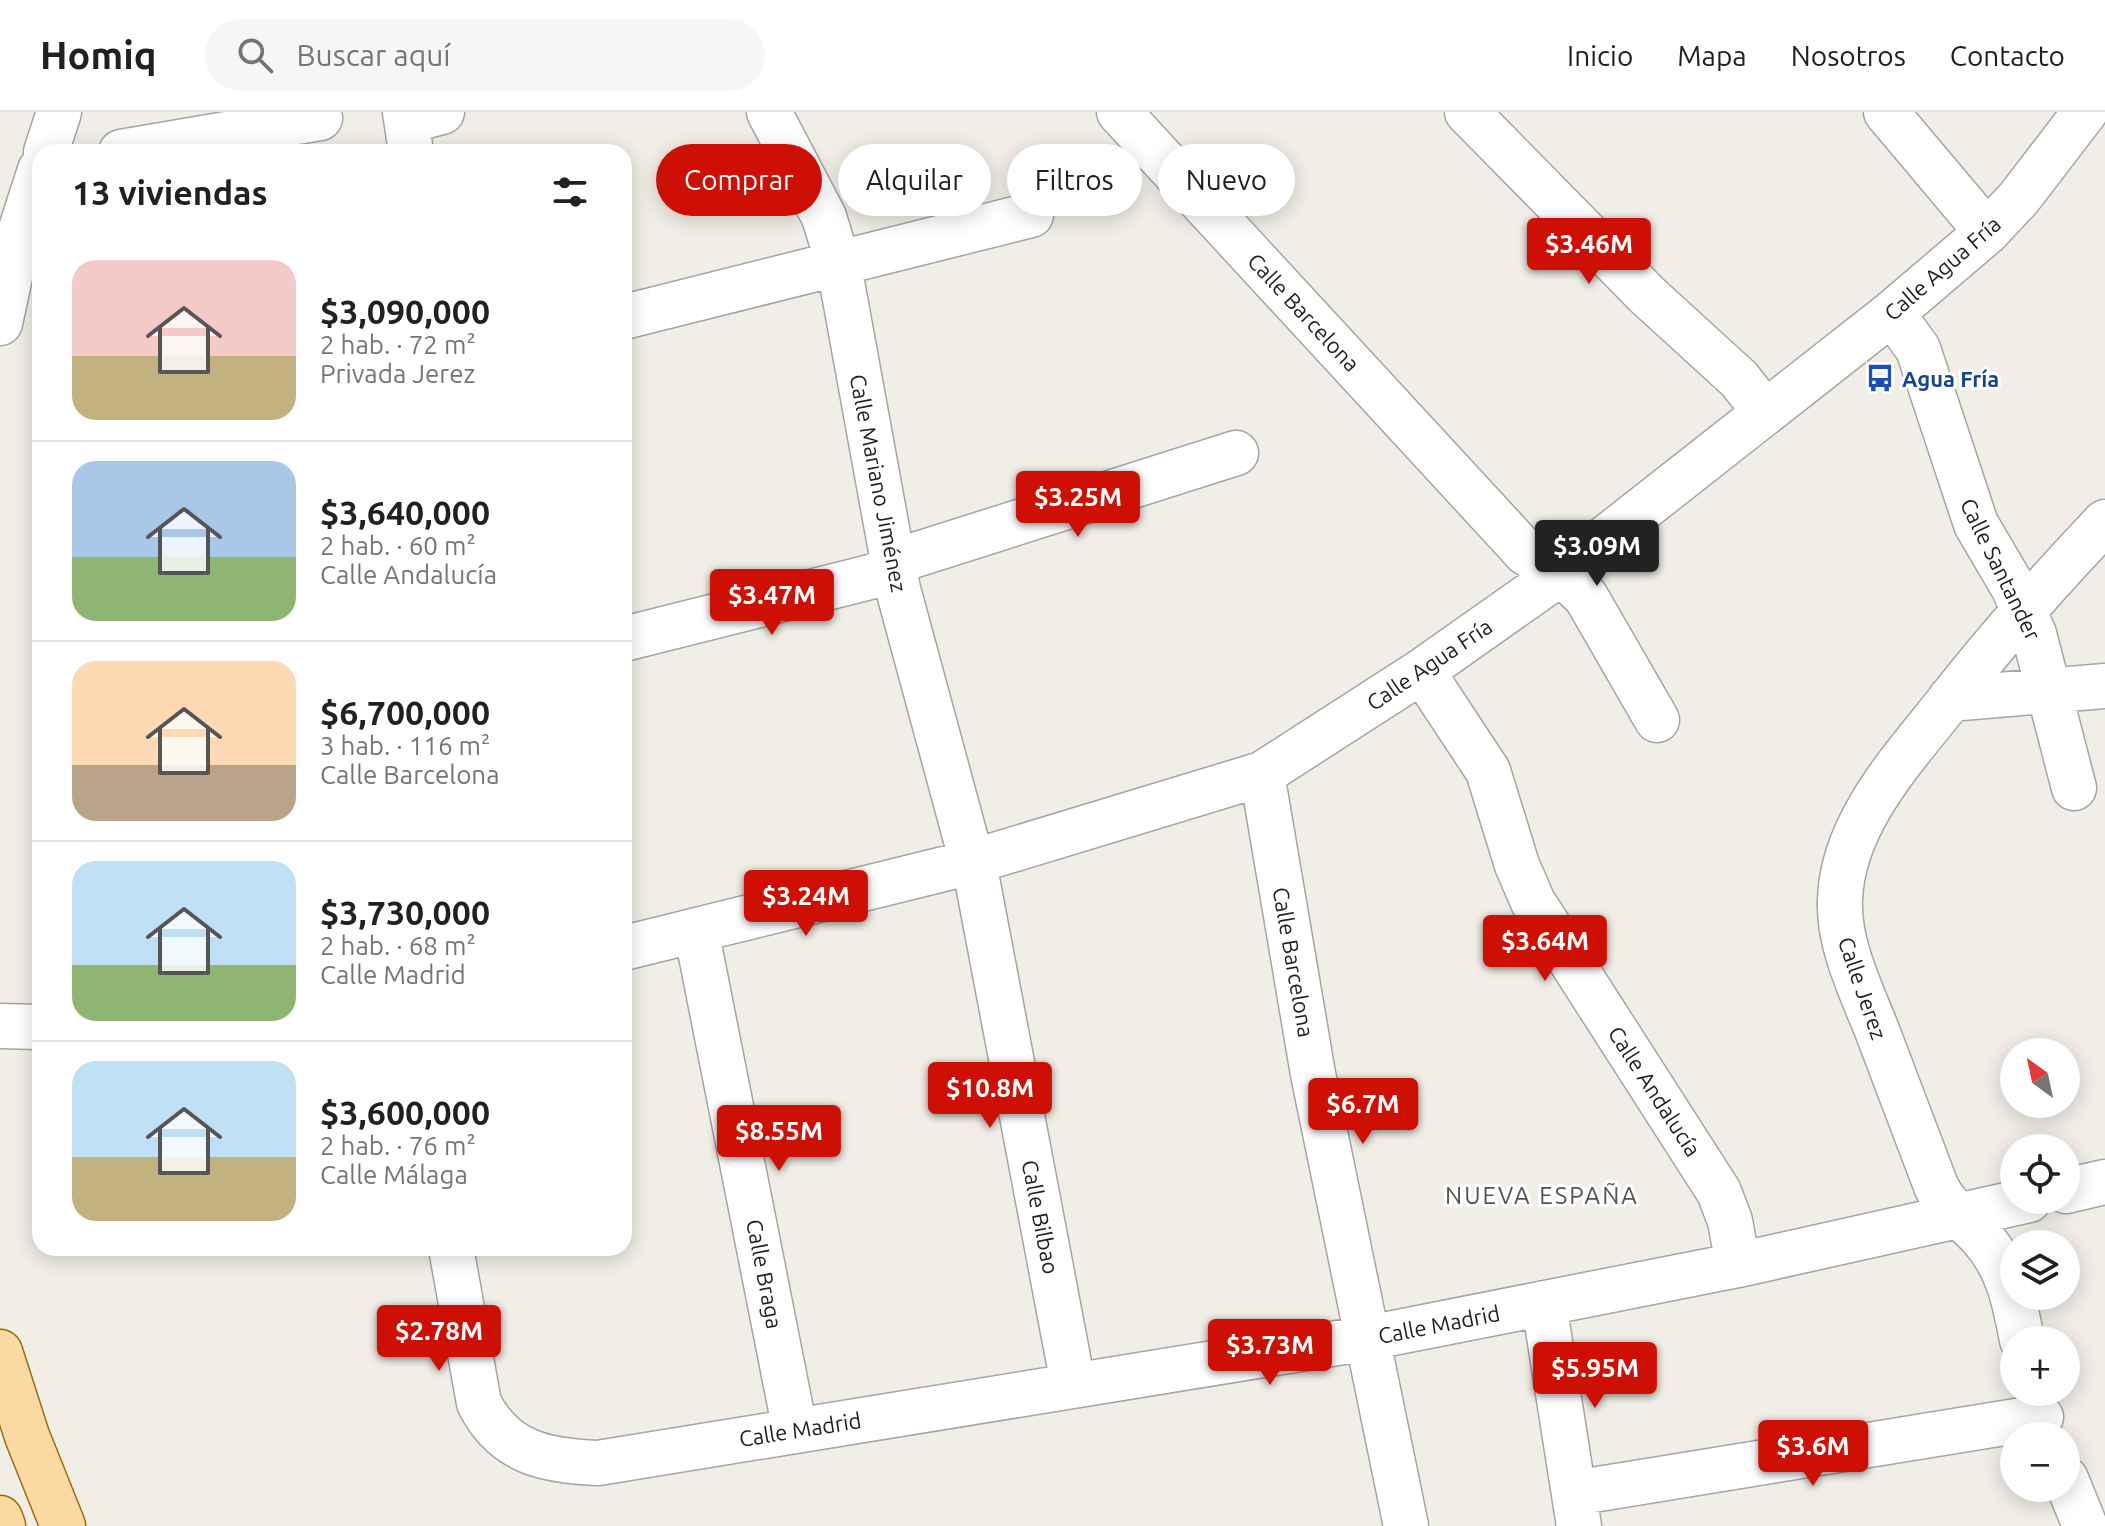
<!DOCTYPE html>
<html lang="es">
<meta charset="utf-8">
<style>
body{margin:0;font-family:Ubuntu,sans-serif;background:#f6f6f6;color:#202124;height:100vh;display:flex;flex-direction:column;font-size:30px;white-space:nowrap}
*{box-sizing:border-box;margin:0}
p{font-size:26px;color:#757577}
.icon{flex:none;width:44px;height:44px;fill:none;stroke:currentColor;stroke-width:2;stroke-linecap:round;stroke-linejoin:round}
.map{position:relative;flex:1;overflow:hidden}
.side{position:absolute;left:32px;top:32px;width:600px;height:1112px;display:flex;flex-direction:column;background:#fff;border-radius:24px;box-shadow:0 4px 20px #0003}
.side>*{flex:none}
.hud{position:absolute;left:656px;top:32px;width:760px;height:72px;display:flex;gap:16px}
.needle{width:52px;rotate:327deg}
.controls{position:absolute;left:2000px;top:926px;display:grid;gap:16px}
.controls a{display:grid;place-items:center;width:80px;height:80px;border-radius:50%;background:#fff;box-shadow:0 4px 20px #0003;font-size:40px}
.price{position:absolute;translate:-50% -68px;padding:0 18px;border-radius:8px;background:#cd0f04;color:#fff;font-size:26px;line-height:52px;filter:drop-shadow(0 2px 4px #0008)}
.price::after{content:'';position:absolute;left:50%;top:48px;width:24px;height:18px;margin-left:-12px;background:inherit;clip-path:polygon(0 0,100% 0,50% 100%)}
.price.on{background:#222;color:#fff}
ul{padding:0;list-style:none}
li{display:flex;align-items:center;gap:24px;height:200px;padding:0 40px}
li+li{border-top:2px solid #e0e0e0}
li span{display:grid;place-items:center;flex:none;width:224px;height:160px;border-radius:24px;color:#555}
li>.icon{margin-inline-start:auto}
span .icon{width:96px;height:96px;fill:#fffc;stroke-width:1}
li b{font-size:34px}
h2{display:flex;justify-content:space-between;align-items:center;height:96px;padding:0 40px;font-size:34px}
.pill{padding:0 28px;border-radius:36px;background:#fff;box-shadow:0 4px 20px #0003;font-size:28px;line-height:72px}
.pill.on{background:#cd0f04;color:#fff}
header{display:flex;align-items:center;gap:48px;box-sizing:border-box;height:112px;padding:0 40px;background:#fff;border-bottom:2px solid #e0e0e0}
header strong{font-size:38px}
nav{display:flex;gap:44px;margin-inline-start:auto;font-size:28px}
.search{width:560px;height:72px;background:#f6f6f6;display:flex;align-items:center;gap:20px;box-sizing:border-box;padding:0 28px;border-radius:44px;color:#757577;font-size:30px}
.map>svg:first-child{display:block}
.lines{fill:none;stroke-linecap:round;stroke-linejoin:round}
.minor-casing{stroke:#a5a5a5;stroke-width:47}
.major-casing{stroke:#9a7003;stroke-width:47}
.minor{stroke:#fff;stroke-width:44}
.major{stroke:#fad9a3;stroke-width:44}
.labels{text-anchor:middle;dominant-baseline:central;stroke-width:6;stroke-linejoin:round;paint-order:stroke}
.street-label{font-size:22px;fill:#212121;stroke:#fff}
.transit-label{font-size:22px;font-weight:bold;fill:#164399;stroke:#fff;text-anchor:start}
.neighbourhood-label{font-size:24px;letter-spacing:2px;fill:#545454;stroke:#fff}
</style>
<header>
<strong>Homiq</strong>
<div class="search"><svg class="icon" aria-label="search" viewBox="0 0 24 24"><circle cx="10" cy="10" r="6"/><path d="M15 15l6 6"/></svg>Buscar aquí</div>
<nav><a>Inicio</a><a>Mapa</a><a>Nosotros</a><a>Contacto</a></nav>
</header>
<div class="map">
<svg width="2105" height="1414" viewBox="0 0 2105 1414">
<rect width="100%" height="100%" fill="#f1eee7"/>
<g class="lines">
<defs>
<path id="minor" d="M405,0L411,40
M769,0L824,105L839,154L898,477L978,772L1073,1272
M1119,0L1526,441L1561,461L1586,485L1657,608
M1467,0L1647,183L1739,267L1765,300
M1886,0L1987,120
M407,9L442,0
M46,40L59,0
M121,40L320,6
M1892,201L1918,237L1976,412L2013,475L2034,522L2074,676
M624,205L1031,103
M0,211L19,123L40,58
M624,527L874,464L912,444L1236,341
M1422,559L1488,659L1517,753L1533,790L1719,1080L1730,1109L1738,1153
M1950,587L2105,574
M1262,662L1313,962L1406,1414
M696,818L795,1318
M624,836L972,750L1262,662L1422,559L1561,461L1892,201L1987,120L2019,86L2085,0
M0,914L40,915
M2066,1079L2105,1070
M451,1136L479,1291C504,1341 546,1349 598,1351L1368,1226L1738,1153L2029,1088
M1544,1192L1579,1414
M2022,1228C2015,1191 2008,1154 1981,1125C1966,1108 1946,1096 1936,1074C1917,1023 1897,972 1878,921C1862,880 1838,833 1840,788C1842,711 1904,646 1949,589C1998,526 2050,468 2105,410
M2066,1367L2085,1414
M1574,1381L2041,1305"/>
<path id="major" d="M0,1240L27,1324L63,1414
M0,1406L3,1414"/>
</defs>
<use href="#minor" class="minor-casing"/>
<use href="#major" class="major-casing"/>
<use href="#minor" class="minor"/>
<use href="#major" class="major"/>
</g>
<defs>
<symbol id="bus-bare" viewBox="-9 -9 18 18"><path d="M-5-6H5V4H4V6H2V4H-2V6H-4V4H-5ZM-3.5-4V0h7V-4ZM-3.5 1.2v1.5H-2V1.2ZM2 1.2v1.5H3.5V1.2Z" fill="#1a4fb4" stroke="#fff" stroke-width="2.5" paint-order="stroke"/></symbol>
</defs>
<g fill-rule="evenodd">
<use href="#bus-bare" x="1860" y="246" width="40" height="40"/>
</g>
<g class="labels">
<g class="street-label">
<text transform="translate(1942 156) rotate(-41)">Calle Agua Fría</text>
<text transform="translate(1304 200) rotate(47)">Calle Barcelona</text>
<text transform="translate(879 371) rotate(79)">Calle Mariano Jiménez</text>
<text transform="translate(2001 457) rotate(64)">Calle Santander</text>
<text transform="translate(1429 552) rotate(-34)">Calle Agua Fría</text>
<text transform="translate(1294 850) rotate(80)">Calle Barcelona</text>
<text transform="translate(1863 876) rotate(71)">Calle Jerez</text>
<text transform="translate(1655 979) rotate(57)">Calle Andalucía</text>
<text transform="translate(1041 1105) rotate(79)">Calle Bilbao</text>
<text transform="translate(765 1162) rotate(79)">Calle Braga</text>
<text transform="translate(1439 1212) rotate(-11)">Calle Madrid</text>
<text transform="translate(800 1317) rotate(-9)">Calle Madrid</text>
</g>
<g class="transit-label">
<text x="1902" y="266">Agua Fría</text>
</g>
<g class="neighbourhood-label">
<text x="1542" y="1083">NUEVA ESPAÑA</text>
</g>
</g>
</svg>
<div class="controls">
<a><svg class="needle" viewBox="-14 -14 28 28"><path d="M0-13l5 13h-10z" fill="#e53935"/><path d="M0 13l5-13h-10z" fill="#757577"/></svg></a>
<a><svg class="icon" aria-label="locate" viewBox="0 0 24 24"><circle cx="12" cy="12" r="6"/><path d="M12 2v4M12 18v4M2 12h4M18 12h4"/></svg></a>
<a><svg class="icon" aria-label="layers" viewBox="0 0 24 24"><path d="M12 4l9 5-9 5-9-5zM3 14l9 5 9-5"/></svg></a>
<a>+</a>
<a>−</a>
</div>
<b class="price" style="left:1589px;top:174px">$3.46M</b>
<b class="price" style="left:1078px;top:427px">$3.25M</b>
<b class="price on" style="left:1597px;top:476px">$3.09M</b>
<b class="price" style="left:772px;top:525px">$3.47M</b>
<b class="price" style="left:806px;top:826px">$3.24M</b>
<b class="price" style="left:1545px;top:871px">$3.64M</b>
<b class="price" style="left:990px;top:1018px">$10.8M</b>
<b class="price" style="left:1363px;top:1034px">$6.7M</b>
<b class="price" style="left:779px;top:1061px">$8.55M</b>
<b class="price" style="left:439px;top:1261px">$2.78M</b>
<b class="price" style="left:1270px;top:1275px">$3.73M</b>
<b class="price" style="left:1595px;top:1298px">$5.95M</b>
<b class="price" style="left:1813px;top:1376px">$3.6M</b>
<div class="hud">
<a class="pill on">Comprar</a>
<a class="pill">Alquilar</a>
<a class="pill">Filtros</a>
<a class="pill">Nuevo</a>
</div>
<section class="side">
<h2>13 viviendas<svg class="icon" aria-label="filters" viewBox="0 0 24 24"><path d="M4 7h16M4 17h16"/><circle cx="9" cy="7" r="2"/><circle cx="15" cy="17" r="2"/></svg></h2>
<ul>
<li><span style="background:linear-gradient(#f6c9c9 60%,#c2b280 0)"><svg class="icon" aria-label="home" viewBox="0 0 24 24"><path d="M3 11l9-7 9 7M6 9v11h12V9"/></svg></span><div><b>$3,090,000</b><p>2 hab. · 72 m²</p><p>Privada Jerez</p></div></li>
<li><span style="background:linear-gradient(#a9c7e8 60%,#8fb573 0)"><svg class="icon" aria-label="home" viewBox="0 0 24 24"><path d="M3 11l9-7 9 7M6 9v11h12V9"/></svg></span><div><b>$3,640,000</b><p>2 hab. · 60 m²</p><p>Calle Andalucía</p></div></li>
<li><span style="background:linear-gradient(#ffd9b3 65%,#b9a48a 0)"><svg class="icon" aria-label="home" viewBox="0 0 24 24"><path d="M3 11l9-7 9 7M6 9v11h12V9"/></svg></span><div><b>$6,700,000</b><p>3 hab. · 116 m²</p><p>Calle Barcelona</p></div></li>
<li><span style="background:linear-gradient(#bfe0f5 65%,#8fb573 0)"><svg class="icon" aria-label="home" viewBox="0 0 24 24"><path d="M3 11l9-7 9 7M6 9v11h12V9"/></svg></span><div><b>$3,730,000</b><p>2 hab. · 68 m²</p><p>Calle Madrid</p></div></li>
<li><span style="background:linear-gradient(#bfe0f5 60%,#c2b280 0)"><svg class="icon" aria-label="home" viewBox="0 0 24 24"><path d="M3 11l9-7 9 7M6 9v11h12V9"/></svg></span><div><b>$3,600,000</b><p>2 hab. · 76 m²</p><p>Calle Málaga</p></div></li>
</ul>
</section>
</div>
